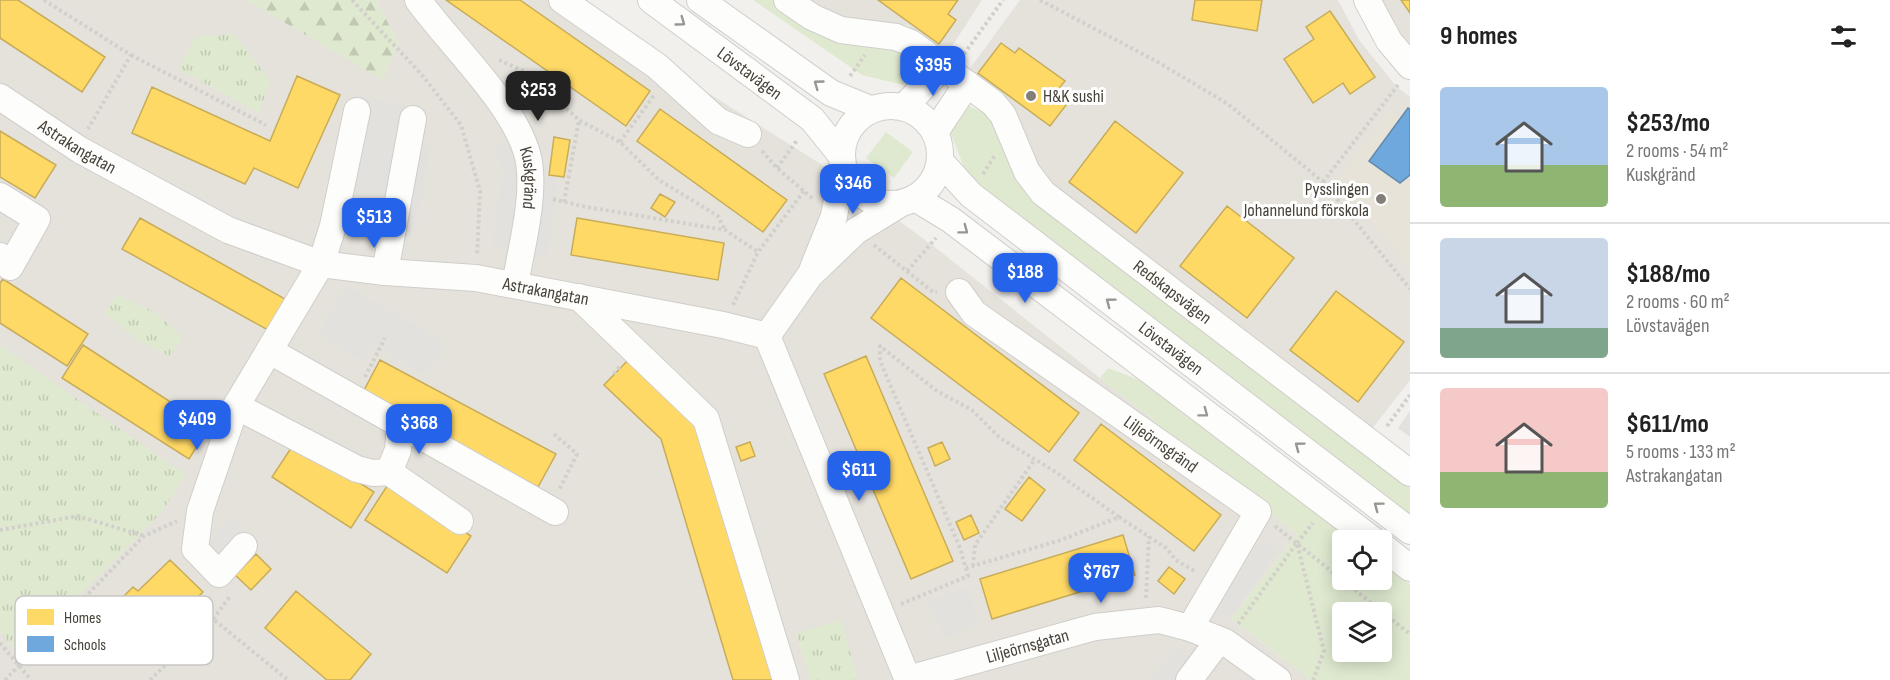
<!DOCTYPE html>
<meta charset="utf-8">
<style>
body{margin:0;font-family:"Sofia Sans Condensed",sans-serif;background:#f2f2f2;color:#222;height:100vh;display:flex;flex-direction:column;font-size:22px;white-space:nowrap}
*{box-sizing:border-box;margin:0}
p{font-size:20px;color:#767676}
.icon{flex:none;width:33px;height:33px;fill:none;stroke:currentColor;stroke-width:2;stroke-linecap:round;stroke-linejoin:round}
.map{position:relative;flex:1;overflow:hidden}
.details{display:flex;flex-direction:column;background:#fff;width:480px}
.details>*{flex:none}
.buttons{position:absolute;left:1332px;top:530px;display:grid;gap:12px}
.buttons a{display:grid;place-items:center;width:60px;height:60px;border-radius:6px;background:#fff;box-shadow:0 3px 15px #0003;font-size:30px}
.price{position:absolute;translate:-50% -51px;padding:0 14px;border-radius:12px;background:#2563eb;color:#fff;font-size:20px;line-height:39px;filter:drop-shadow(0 2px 3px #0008)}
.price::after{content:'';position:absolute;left:50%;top:36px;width:18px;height:14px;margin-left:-9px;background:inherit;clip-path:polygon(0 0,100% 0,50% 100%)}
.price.on{background:#222;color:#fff}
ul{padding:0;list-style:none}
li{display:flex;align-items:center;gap:18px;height:150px;padding:0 30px}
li+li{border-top:2px solid #e0e0e0}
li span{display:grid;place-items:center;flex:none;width:168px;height:120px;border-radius:6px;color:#555}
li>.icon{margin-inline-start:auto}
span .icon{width:72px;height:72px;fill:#fffc;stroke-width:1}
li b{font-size:26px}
h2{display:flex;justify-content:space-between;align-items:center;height:72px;padding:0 30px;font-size:26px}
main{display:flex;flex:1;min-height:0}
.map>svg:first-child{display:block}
.residential{fill:#e5e2dc}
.education{fill:#e7e3d9}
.grass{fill:#dfe9d0;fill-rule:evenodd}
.forest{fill:url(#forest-firs)}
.park{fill:url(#park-tufts)}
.parking{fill:#e3e1de}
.homes{fill:#ffd966;stroke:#c8ac58;stroke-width:1.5}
.schools{fill:#6fa8dc;stroke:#6389ab;stroke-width:1.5}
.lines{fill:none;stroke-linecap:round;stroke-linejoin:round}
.minor-casing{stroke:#d0ceca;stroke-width:28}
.path{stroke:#d2d0cb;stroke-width:4;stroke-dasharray:3 3;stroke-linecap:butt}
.minor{stroke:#fdfdfc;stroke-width:26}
.oneway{stroke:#999691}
.poi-dot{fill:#837f78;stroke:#fff;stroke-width:2}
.labels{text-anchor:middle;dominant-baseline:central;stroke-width:6;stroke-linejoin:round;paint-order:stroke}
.street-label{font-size:18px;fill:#474239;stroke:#fff}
.poi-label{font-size:18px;fill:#474239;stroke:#fff;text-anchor:start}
.key{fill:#fff;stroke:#c8c6c4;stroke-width:1.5}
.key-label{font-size:16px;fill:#474239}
</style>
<main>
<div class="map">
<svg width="1410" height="680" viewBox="0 0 1410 680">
<defs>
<pattern id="forest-firs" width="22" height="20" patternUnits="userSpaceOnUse" patternTransform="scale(1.5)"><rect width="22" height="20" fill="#dfe9d0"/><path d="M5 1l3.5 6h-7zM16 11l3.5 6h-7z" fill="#c1c9b3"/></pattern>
<pattern id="park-tufts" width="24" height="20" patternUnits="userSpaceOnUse" patternTransform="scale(1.5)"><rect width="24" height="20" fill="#dfe9d0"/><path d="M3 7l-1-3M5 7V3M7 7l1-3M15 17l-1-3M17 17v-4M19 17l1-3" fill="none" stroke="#c1c9b3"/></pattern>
</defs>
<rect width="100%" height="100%" fill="#f2f0ed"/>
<path class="residential" d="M0,0H246L383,79L398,42L376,0H561L827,168L936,248L1297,534L1231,619L1311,680H0Z
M804,0H982L947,54L907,25L846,19Z
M1020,0H1338L1359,40L1396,86L1410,97V380L1372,429L1052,187L1037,167L1008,99L968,71Z
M1379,0H1410V46L1384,11Z"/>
<path class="education" d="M1408,108L1410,109V270L1367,216L1336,182L1390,110L1401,117Z"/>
<path class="grass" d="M753,0H775L899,49L915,58L918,77L903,85L862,75Z
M966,105L988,114L1006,158L1035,198L1410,483V517L991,194L965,170L951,134L953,119Z
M886,132L913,152L894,178L866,158Z
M1108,368L1145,382L1352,540H1342V579H1382V562L1410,584V680H1311L1231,619L1297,534L1100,378ZM1342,612H1382V651H1342Z"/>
<path class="forest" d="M246,0H376L398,42L383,80Z"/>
<path class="park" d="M234,34L270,80L259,113L178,69L195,37Z
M117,295L155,312L183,338L170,356L137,340L104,313Z
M0,345L186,475L161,513L19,656L0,632Z
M841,620L858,680H810L796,633Z"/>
<path class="parking" d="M353,95L424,109L417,143L431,146L414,233L328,216Z
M532,135L540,177L558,182L547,257L491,246L503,173L496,148Z
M347,286L445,343L426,376L373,345L364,361L318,334Z
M1410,411V437L1398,428Z
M231,519L257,542L233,570L206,547Z
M1262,540L1277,551L1230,618L1215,608Z
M966,587L980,623L944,638L929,601Z
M1177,647L1193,660L1177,680H1151Z"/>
<path class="homes" d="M0,0H18L105,57L82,92L0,38Z
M446,0H520L650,91L626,126Z
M878,0H958L948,14L956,20L939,44Z
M1195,0H1262L1257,31L1192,20Z
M1401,0H1410V13Z
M1330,11L1375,77L1350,94L1343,83L1313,103L1284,59L1314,39L1306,27Z
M1001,43L1015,53L1019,48L1065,81L1060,87L1073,96L1050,126L978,73Z
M297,76L340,95L298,188L254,168L245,184L132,133L152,87L270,141Z
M520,78L533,87L525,99L511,89Z
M660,109L787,200L763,232L637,141Z
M1115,121L1183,173L1136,233L1069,182Z
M0,131L56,165L35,198L0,177Z
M554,137L570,140L564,177L549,175Z
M660,194L675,202L665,217L651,208Z
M1227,206L1294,258L1247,318L1180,266Z
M140,218L294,304L277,335L122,249Z
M577,218L724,243L718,280L571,255Z
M901,278L1079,413L1049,452L871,318Z
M3,279L88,334L67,366L0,323V283Z
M1336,291L1404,342L1358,402L1290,350Z
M83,345L209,427L189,459L62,378Z
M866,356L953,561L911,579L824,374Z
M631,357L699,421L777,680H733L661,439L604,385Z
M380,360L556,454L538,487L362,394Z
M1101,424L1221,515L1194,551L1074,460Z
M295,442L374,492L351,528L272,477Z
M750,442L755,456L741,461L736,447Z
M942,442L950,459L935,466L928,448Z
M1029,477L1045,490L1022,521L1005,509Z
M389,483L471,536L447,573L365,520Z
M971,515L979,533L964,540L956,522Z
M1123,535L1135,575L992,619L980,579Z
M256,554L271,569L251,590L235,575Z
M170,560L203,592L134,661L101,628L119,610L114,606L133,587L138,591Z
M1169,567L1185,579L1174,594L1158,581Z
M296,591L371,654L350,680H327L265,628Z"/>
<path class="schools" d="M1408,108L1410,109V175L1400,183L1369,161Z"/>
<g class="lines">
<defs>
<g id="minor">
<path id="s1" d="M418,0C450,45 520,109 529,162C535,198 521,249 515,285"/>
<path d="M562,0L657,66L718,121L748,134"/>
<path id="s2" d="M651,0L812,119L841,155"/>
<path d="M700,0L831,93L870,109"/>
<path id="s3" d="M787,0L812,17L841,30L896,37L911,43L993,103L1003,115L1027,172L1043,193L1410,473"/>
<path d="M1367,0L1389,41L1410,66"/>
<path id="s4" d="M0,97L80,150L228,230L321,264L385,272L476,278L723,325L767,336"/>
<circle cx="891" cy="155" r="49"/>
<path d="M904,107L943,66"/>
<path d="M935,132L967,84"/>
<path id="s5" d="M940,161L971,195L1410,531"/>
<path d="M0,196L37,219L10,267L0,256"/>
<path d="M915,198L951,220L1373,540"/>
<path d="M813,268L834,216L843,168"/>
<path d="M385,272L413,119"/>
<path id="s6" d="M959,292L974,313L1258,512L1190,628"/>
<path d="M579,297L706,419L786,680"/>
<path d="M767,336L908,680"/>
<path d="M767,336L810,275L856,231L900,204"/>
<path d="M270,351L555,512"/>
<path d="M236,406L357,469L373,473L389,472L460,521"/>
<path d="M389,472L398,450L400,425"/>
<path d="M244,546L219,574L195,549L200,511L236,406L321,264L333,226L357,111"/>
<path d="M1382,546L1410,568"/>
<path id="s7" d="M908,679L1095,627L1159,620L1190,628L1225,642L1278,680"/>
<path d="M1189,680L1219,640"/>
</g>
</defs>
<use href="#minor" class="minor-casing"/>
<path class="path" d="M44,0L131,55L88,129
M352,0L422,75L461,125L480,191L477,256
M1040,0L1156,61L1228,104L1323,182L1410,289
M964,54L1003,0
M131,55L266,125
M499,60L528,73L579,120
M850,76L865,55
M620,142L655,94
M762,151L777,168L813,199
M777,168L798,139
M983,174L995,155
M1323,182L1398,85
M553,199L581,206L725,230L758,252
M564,202L579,120L620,142L659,180L718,216L725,230
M874,245L933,292H937
M907,271L936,238
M733,305L758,252L804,191
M614,374L620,366
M365,377L385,338
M1387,426L1410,395
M554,434L577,454L559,490
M1119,517L1166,548L1176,560L1196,572
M1275,526L1410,634
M0,530L78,516L144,536
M1297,543L1313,523
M973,566L975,545L1035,459
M1146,598L1149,536
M901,604L968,576L960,548L880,361V346L937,391L972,410L1000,438L1054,471L1119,517L1061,540L966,568
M213,619L231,595
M1238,624L1297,543L1324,651L1313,680
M0,643L31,680
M5,680L144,536L177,521
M150,680L213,619L288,680"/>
<use href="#minor" class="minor"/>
</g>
<defs><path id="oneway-chevron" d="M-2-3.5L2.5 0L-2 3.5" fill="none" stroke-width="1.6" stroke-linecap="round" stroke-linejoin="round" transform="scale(1.5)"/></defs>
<g class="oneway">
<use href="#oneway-chevron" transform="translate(681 22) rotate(36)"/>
<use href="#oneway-chevron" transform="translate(818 84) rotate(-144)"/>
<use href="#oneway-chevron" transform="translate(964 230) rotate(37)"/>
<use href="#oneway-chevron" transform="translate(1110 302) rotate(-143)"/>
<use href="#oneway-chevron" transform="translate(1204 413) rotate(37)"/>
<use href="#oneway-chevron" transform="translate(1299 446) rotate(-143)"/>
<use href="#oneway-chevron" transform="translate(1378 506) rotate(-143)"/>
</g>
<g class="poi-dot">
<circle cx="1031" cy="96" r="6"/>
<circle cx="1381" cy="199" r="6"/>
</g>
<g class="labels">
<g class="street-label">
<text stroke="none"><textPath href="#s2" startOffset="123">Lövstavägen</textPath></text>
<text stroke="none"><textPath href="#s4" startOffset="92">Astrakangatan</textPath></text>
<text stroke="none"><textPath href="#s1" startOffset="214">Kuskgränd</textPath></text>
<text stroke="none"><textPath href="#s4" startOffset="590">Astrakangatan</textPath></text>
<text stroke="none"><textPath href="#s3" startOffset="502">Redskapsvägen</textPath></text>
<text stroke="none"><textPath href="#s5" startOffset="298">Lövstavägen</textPath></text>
<text stroke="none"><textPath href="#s6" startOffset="254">Liljeörnsgränd</textPath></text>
<text stroke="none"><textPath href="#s7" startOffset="124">Liljeörnsgatan</textPath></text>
</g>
<g class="poi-label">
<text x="1043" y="96">H&amp;K sushi</text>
<text x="1369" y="189" text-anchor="end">Pysslingen<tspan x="1369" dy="21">Johannelund förskola</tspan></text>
</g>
</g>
<rect x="15" y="596" width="198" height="69" rx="9" class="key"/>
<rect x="27" y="609" width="27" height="16" fill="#ffd966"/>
<rect x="27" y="636" width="27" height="16" fill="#6fa8dc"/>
<g class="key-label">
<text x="64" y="623">Homes</text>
<text x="64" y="650">Schools</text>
</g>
</svg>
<div class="buttons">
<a><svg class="icon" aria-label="locate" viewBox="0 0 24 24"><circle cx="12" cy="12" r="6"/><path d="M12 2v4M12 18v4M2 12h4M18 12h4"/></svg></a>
<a><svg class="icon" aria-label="layers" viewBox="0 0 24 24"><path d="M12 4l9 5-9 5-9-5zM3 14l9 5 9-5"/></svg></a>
</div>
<b class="price" style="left:933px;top:97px">$395</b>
<b class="price on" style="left:538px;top:122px">$253</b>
<b class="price" style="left:853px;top:215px">$346</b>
<b class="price" style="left:374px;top:249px">$513</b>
<b class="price" style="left:1025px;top:304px">$188</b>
<b class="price" style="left:197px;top:451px">$409</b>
<b class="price" style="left:419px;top:455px">$368</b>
<b class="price" style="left:859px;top:502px">$611</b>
<b class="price" style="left:1101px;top:604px">$767</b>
</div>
<section class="details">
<h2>9 homes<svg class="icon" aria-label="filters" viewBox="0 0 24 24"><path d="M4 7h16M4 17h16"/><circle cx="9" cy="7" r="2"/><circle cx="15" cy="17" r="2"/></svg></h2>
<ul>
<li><span style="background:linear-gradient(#a9c7e8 65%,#8fb573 0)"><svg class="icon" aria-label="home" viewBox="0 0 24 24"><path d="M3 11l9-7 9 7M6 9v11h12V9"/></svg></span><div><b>$253/mo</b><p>2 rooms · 54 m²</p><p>Kuskgränd</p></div></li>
<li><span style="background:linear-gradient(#c9d6e8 75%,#7fa58c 0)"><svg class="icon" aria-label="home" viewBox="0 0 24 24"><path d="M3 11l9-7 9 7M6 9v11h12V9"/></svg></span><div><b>$188/mo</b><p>2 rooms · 60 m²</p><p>Lövstavägen</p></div></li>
<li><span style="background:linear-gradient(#f6c9c9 70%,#8fb573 0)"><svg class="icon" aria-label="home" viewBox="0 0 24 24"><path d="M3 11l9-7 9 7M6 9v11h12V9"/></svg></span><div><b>$611/mo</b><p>5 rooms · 133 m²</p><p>Astrakangatan</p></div></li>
</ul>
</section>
</main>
